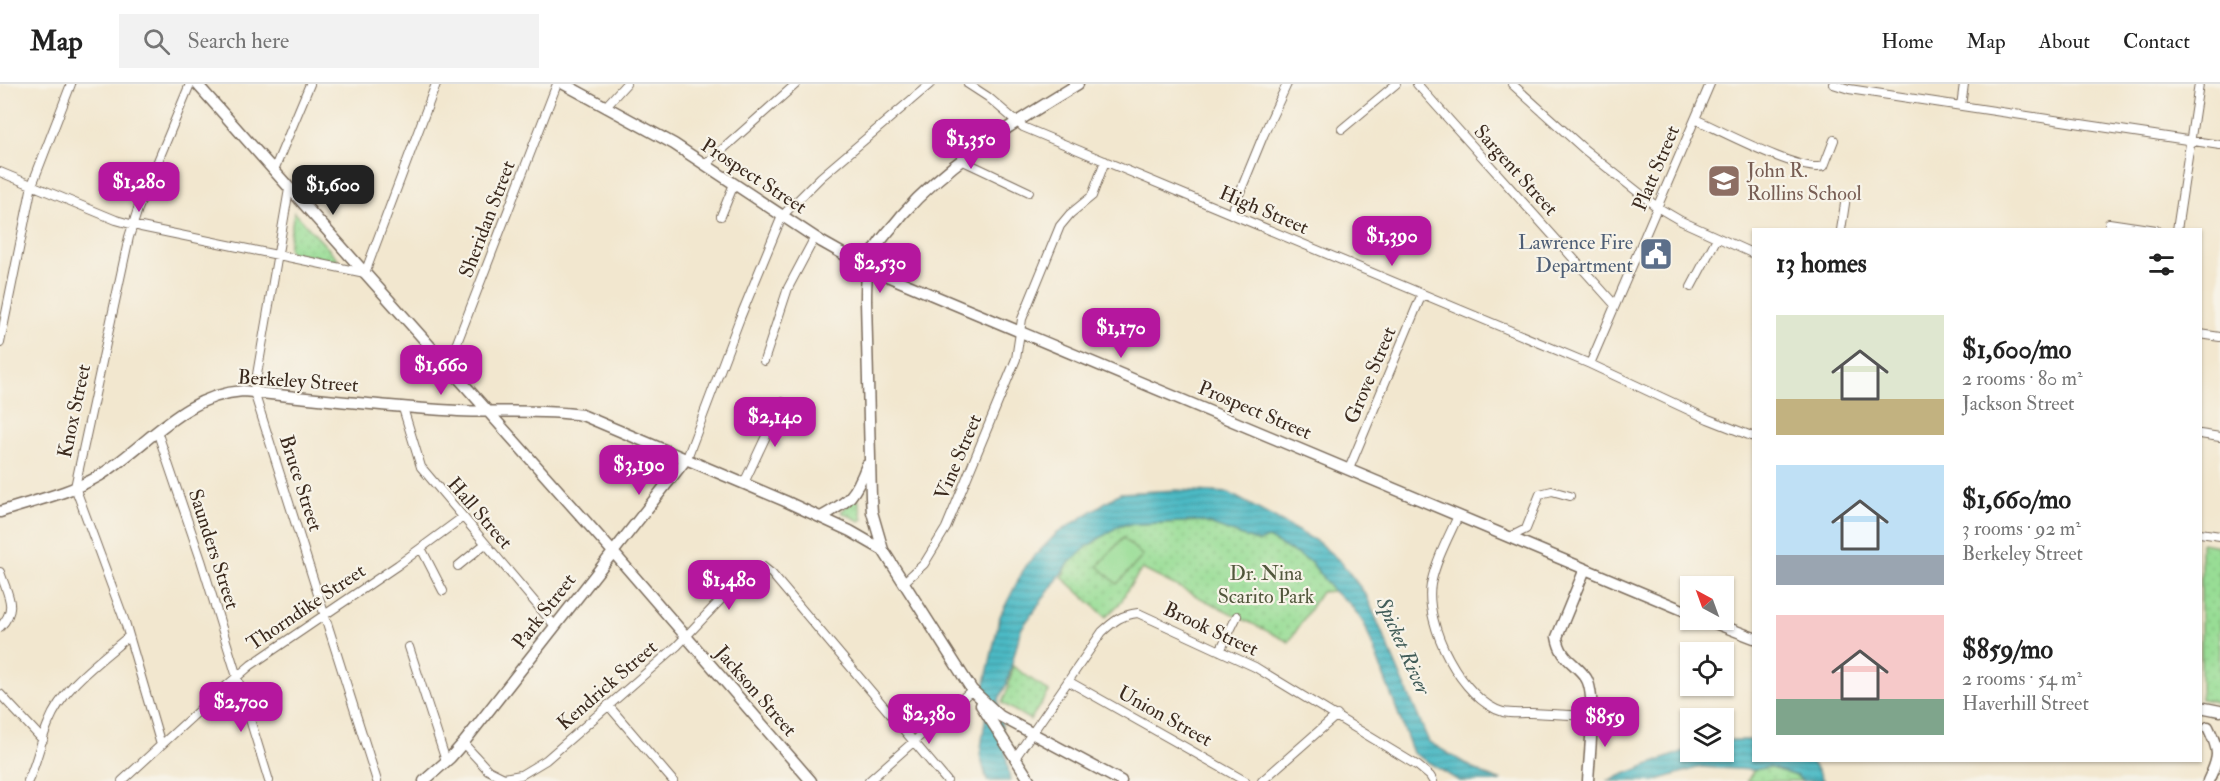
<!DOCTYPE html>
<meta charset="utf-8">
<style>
body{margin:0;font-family:"IM FELL Double Pica",serif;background:#f2f2f2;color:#222;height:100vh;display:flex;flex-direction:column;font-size:22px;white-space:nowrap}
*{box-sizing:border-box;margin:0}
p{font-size:20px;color:#767676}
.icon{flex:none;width:33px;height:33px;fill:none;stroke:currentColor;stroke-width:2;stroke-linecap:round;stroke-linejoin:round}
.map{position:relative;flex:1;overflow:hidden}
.sheet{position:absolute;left:1752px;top:144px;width:450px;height:534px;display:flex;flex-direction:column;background:#fff;border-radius:0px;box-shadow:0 2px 4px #0004}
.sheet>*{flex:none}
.needle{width:39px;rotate:319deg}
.fabs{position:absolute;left:1680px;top:492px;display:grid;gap:12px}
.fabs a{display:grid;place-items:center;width:54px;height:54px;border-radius:0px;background:#fff;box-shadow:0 2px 4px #0004;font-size:30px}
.price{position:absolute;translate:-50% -51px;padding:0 14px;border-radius:12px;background:#b5179e;color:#fff;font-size:20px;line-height:39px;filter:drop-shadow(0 2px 3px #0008)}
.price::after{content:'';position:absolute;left:50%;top:36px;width:18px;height:14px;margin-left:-9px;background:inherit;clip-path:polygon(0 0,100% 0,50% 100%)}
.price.active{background:#222;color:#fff}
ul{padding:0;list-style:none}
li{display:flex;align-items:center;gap:18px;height:150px;padding:0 24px}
li span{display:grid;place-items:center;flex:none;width:168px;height:120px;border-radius:0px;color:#555}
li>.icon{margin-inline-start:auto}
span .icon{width:72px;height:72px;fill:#fffc;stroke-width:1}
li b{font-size:26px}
h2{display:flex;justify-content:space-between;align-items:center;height:72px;padding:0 24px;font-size:26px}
header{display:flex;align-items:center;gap:36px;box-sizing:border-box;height:84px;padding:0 30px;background:#fff;border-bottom:2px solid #e0e0e0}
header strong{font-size:28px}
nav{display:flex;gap:33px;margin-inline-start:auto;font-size:21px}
.search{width:420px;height:54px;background:#f2f2f2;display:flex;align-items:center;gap:15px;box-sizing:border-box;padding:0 21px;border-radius:0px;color:#767676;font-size:22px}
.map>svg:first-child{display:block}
.grass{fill:url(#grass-dots);stroke:#6a845a;stroke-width:1.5}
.garden{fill:#98dd95;stroke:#6a845a;stroke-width:1.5}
.water{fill:url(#water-rules);stroke:#447272;stroke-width:1.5}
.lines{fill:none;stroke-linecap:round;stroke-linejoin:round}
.street-casing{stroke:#7b6c5c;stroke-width:10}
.secondary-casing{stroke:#7b6c5c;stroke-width:13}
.street{stroke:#fff;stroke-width:8}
.secondary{stroke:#fff;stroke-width:10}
.labels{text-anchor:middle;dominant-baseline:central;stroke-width:4.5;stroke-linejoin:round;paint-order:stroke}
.street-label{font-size:20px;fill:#3b2a1e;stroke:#f7f3e8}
.education-label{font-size:20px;fill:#785e54;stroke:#f7f3e8;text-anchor:start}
.service-label{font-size:20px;fill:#4e5e75;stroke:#f7f3e8;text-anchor:end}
.park-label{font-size:20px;fill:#52573c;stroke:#f7f3e8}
.water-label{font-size:21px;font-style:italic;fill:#415c58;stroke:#f7f3e8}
</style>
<header>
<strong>Map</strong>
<div class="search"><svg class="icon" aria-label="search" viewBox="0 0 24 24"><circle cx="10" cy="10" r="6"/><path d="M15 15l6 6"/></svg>Search here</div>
<nav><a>Home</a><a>Map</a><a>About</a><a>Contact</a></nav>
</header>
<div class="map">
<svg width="2220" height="697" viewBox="0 0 2220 697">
<defs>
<pattern id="grass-dots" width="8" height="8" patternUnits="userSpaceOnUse" patternTransform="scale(1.5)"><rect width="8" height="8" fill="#98dd95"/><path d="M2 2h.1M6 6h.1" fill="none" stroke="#84be80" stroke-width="1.8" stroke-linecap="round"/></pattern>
<pattern id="water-rules" width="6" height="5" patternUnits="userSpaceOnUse" patternTransform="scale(1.5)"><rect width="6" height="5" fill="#4cbac5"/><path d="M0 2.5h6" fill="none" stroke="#40979f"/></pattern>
</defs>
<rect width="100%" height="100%" fill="#f7f3e8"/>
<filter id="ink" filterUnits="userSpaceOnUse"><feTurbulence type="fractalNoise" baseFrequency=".0167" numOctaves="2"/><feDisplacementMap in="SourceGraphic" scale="12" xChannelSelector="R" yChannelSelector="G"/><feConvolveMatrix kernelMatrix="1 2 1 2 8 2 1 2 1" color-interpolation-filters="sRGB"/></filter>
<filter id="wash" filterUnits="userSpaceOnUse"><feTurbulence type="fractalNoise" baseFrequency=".008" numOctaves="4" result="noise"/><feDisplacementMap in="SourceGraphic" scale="24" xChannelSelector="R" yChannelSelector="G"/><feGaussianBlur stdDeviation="1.35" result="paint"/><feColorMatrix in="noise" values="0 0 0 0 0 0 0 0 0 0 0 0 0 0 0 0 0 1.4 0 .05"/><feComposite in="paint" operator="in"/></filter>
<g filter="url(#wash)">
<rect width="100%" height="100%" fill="#f2e7cf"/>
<path class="grass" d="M294,128L338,175L337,177L290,168L288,164Z
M854,415H858L863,435L860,437L841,428Z
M1201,437L1259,458L1268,454L1311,478L1333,507L1321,508L1289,558L1142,485L1127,506L1121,518L1106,533L1062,493L1069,479L1089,461L1120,441Z
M2201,459L2220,462V619L2201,615Z
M1013,582L1049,608L1030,636L1002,619L1008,604Z
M1769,683L1797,692L1802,697H1747L1754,686Z"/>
<path class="garden" d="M1123,454L1143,472L1117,500L1098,482Z"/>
<path class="water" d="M1177,406L1229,409L1318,458L1341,478L1366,511L1429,658L1483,690L1502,697H1459L1413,669L1364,539L1350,520L1333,507L1311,478L1268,454L1259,458L1201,437L1120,441L1089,461L1069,479L1021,545L1007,599L998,617L1010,697H987L980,671L989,609L984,604L1000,532L1026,481L1056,450L1120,409Z
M1731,656H1753L1754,676L1811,677L1824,697H1802L1797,692L1769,683L1754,686L1700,683L1654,697H1607L1689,665L1690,668H1724V657Z"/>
</g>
<g filter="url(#ink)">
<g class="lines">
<defs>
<path id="street" d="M968,0L988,13L1023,43L1590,280L1708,335L1754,353
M1417,0L1615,221
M1512,0L1585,66L1657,123L1681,137L1754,170
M1833,0L1849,5L2220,61
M606,22L626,0
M1961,22L1964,0
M1695,35C1720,46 1802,90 1824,82L1834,56
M1342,45L1396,0
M961,76L1029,108
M705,81L796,0
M274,86L310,0
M0,88L116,136L141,143L365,189L436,0
M289,105L254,308L377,697
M1231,130L1263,52L1287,0
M721,132L734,100
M2109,139L2156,146
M1841,146L1846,113
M2177,146L2199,0
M1691,203L1717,154
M2200,250L2220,253
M0,259L32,101L71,0
M764,277L788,204L815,153
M1590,280L1710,0
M448,282L557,0
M403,324L421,383L555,542
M157,347L201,476L269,697
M2200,350L2220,353
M687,374L740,234L782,132L821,93L930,0
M1349,385L1422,210
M744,399L782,318
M1458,432C1448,454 1436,476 1431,500C1424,541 1462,616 1503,628C1512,630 1522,629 1531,629C1551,630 1571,631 1591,632
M2200,449L2220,452
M1510,453L1526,445L1540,410L1552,407L1570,412
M421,464L443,507
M458,482L485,460
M0,488C7,510 19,524 0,543
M904,498L924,480L946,444L1016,275L1022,235L1060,142L1070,130L1092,112L1105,77
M409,563L446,677
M1220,567L1237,532
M1068,597L1245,697
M0,610L43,656
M608,621L673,697
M463,659L488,686L504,694L521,691L546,676L677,562L744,491L762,482L772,490L947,697
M161,661L125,538L75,403L129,153L138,125L190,0
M1015,674L1102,548C1114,537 1121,531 1138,529L1255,583L1418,682L1430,692L1433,697
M28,697C37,678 40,659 48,640C63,602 99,578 129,552
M122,697L218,609L251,581L398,481L463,433
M869,697L972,606L975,611
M1262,697L1337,631"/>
<path id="secondary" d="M197,0L613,468L811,697
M564,0L674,60L822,158L868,184L1690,529
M1078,0C1015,39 951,75 902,131C893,143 881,154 874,167C866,183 866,200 866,217L871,414L872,428L883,466L972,606L1000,632L1121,697
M0,428C33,417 70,409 99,392C147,362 183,311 243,307C315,315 386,323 458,327C499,329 541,325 582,331L785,417L850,447L883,466
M821,433C850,417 855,412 867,381
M1585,485L1557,553C1561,576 1575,578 1586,594C1597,611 1589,676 1588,697
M1707,536L1754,554
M981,621L1030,697
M2200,623L2220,627
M424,697L450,674L465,657L687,374
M2208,697C2220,672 2220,668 2208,643"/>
</defs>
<use href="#street" class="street-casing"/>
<use href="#secondary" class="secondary-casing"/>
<use href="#street" class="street"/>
<use href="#secondary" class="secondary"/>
</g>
</g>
<defs>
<symbol id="school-square" viewBox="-11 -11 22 22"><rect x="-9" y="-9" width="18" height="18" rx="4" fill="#8d6e63" stroke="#f7f3e8"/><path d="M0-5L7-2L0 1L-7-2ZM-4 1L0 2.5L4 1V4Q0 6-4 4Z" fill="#fff"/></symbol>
<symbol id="civic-square" viewBox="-11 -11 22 22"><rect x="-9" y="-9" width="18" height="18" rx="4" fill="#5c6f8a" stroke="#f7f3e8"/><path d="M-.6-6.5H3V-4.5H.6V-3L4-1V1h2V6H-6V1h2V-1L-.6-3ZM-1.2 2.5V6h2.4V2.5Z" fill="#fff"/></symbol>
</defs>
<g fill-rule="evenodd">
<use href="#school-square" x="1705" y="78" width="38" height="38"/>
<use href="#civic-square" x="1637" y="151" width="38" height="38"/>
</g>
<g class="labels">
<g class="street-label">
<text transform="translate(1656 84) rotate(-67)">Platt Street</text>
<text transform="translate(1516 86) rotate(48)">Sargent Street</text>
<text transform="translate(754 92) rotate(33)">Prospect Street</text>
<text transform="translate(1264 126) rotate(23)">High Street</text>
<text transform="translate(487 135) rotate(-69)">Sheridan Street</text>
<text transform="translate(1370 291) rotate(-67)">Grove Street</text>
<text transform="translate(298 297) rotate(4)">Berkeley Street</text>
<text transform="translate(1255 326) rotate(23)">Prospect Street</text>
<text transform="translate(74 327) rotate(-78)">Knox Street</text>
<text transform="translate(958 373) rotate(-67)">Vine Street</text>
<text transform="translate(301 399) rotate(72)">Bruce Street</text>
<text transform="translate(480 429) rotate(49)">Hall Street</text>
<text transform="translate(214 465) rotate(72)">Saunders Street</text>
<text transform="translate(306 523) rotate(-34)">Thorndike Street</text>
<text transform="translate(544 527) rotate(-52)">Park Street</text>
<text transform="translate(1211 545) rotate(25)">Brook Street</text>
<text transform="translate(607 601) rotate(-41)">Kendrick Street</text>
<text transform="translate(756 607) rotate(49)">Jackson Street</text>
<text transform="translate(1165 632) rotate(29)">Union Street</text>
</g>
<g class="education-label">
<text x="1747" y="86">John R.<tspan x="1747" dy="23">Rollins School</tspan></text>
</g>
<g class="service-label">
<text x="1633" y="158">Lawrence Fire<tspan x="1633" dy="23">Department</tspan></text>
</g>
<g class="park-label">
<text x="1266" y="489">Dr. Nina<tspan x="1266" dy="23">Scarito Park</tspan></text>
</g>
<g class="water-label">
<text transform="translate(1403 562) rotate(66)">Spicket River</text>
</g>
</g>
</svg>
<div class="fabs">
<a><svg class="needle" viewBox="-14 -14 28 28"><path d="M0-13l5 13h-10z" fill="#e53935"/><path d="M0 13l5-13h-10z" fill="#767676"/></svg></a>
<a><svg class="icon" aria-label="locate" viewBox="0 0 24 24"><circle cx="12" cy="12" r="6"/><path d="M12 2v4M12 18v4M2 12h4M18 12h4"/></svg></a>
<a><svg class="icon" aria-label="layers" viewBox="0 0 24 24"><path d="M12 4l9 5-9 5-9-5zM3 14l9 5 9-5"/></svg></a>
</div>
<b class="price" style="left:971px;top:86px">$1,350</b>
<b class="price" style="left:139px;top:129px">$1,280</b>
<b class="price active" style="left:333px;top:132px">$1,600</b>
<b class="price" style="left:1392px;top:183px">$1,390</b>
<b class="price" style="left:880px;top:210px">$2,530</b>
<b class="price" style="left:1121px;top:275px">$1,170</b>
<b class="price" style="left:441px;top:312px">$1,660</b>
<b class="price" style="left:775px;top:364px">$2,140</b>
<b class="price" style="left:639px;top:412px">$3,190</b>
<b class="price" style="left:729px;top:527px">$1,480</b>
<b class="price" style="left:241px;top:649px">$2,700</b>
<b class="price" style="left:929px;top:661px">$2,380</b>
<b class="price" style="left:1605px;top:664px">$859</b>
<section class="sheet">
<h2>13 homes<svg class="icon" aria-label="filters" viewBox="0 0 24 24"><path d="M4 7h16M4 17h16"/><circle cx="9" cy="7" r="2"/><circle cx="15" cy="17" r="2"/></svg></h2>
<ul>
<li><span style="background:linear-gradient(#dfe7d0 70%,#c2b280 0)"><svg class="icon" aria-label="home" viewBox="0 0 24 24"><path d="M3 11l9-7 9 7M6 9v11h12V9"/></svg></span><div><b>$1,600/mo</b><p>2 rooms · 80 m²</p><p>Jackson Street</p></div></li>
<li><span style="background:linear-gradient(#bfe0f5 75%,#9aa5b1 0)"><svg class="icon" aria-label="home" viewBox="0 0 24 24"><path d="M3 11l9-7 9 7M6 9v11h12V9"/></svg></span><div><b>$1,660/mo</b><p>3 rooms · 92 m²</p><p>Berkeley Street</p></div></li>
<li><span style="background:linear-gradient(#f6c9c9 70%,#7fa58c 0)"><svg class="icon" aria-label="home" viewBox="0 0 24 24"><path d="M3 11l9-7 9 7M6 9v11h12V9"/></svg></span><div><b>$859/mo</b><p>2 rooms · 54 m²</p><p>Haverhill Street</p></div></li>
</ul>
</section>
</div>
